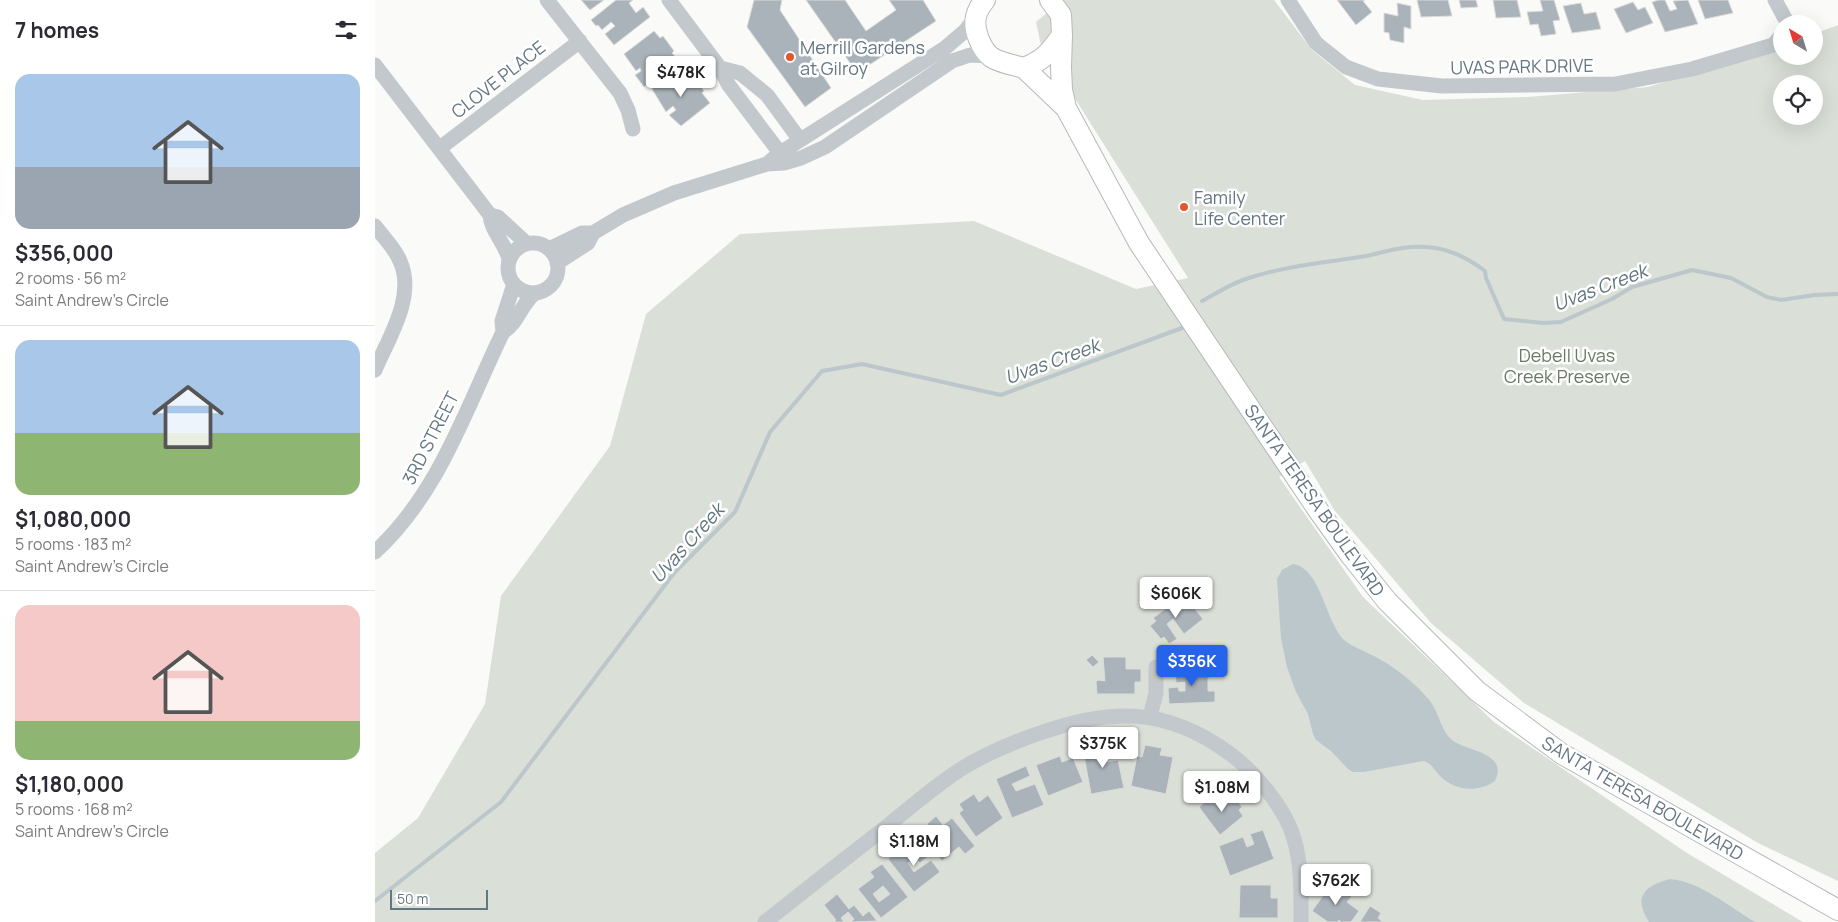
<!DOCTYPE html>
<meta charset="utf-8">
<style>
body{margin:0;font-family:Manrope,sans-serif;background:#f7f7f7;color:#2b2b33;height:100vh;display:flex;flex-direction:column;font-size:19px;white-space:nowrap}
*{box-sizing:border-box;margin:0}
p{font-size:16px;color:#7c7c81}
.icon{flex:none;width:28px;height:28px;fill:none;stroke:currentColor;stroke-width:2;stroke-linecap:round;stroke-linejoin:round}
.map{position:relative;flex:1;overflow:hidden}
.drawer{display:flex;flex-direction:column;background:#fff;width:375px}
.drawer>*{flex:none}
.needle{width:32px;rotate:322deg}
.fabs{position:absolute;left:1398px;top:15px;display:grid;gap:10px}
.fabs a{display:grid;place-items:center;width:50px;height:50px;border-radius:50%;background:#fff;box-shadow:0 5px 20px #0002;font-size:25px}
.scale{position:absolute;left:15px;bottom:12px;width:98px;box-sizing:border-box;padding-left:5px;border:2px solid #657683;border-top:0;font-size:14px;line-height:18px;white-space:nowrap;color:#657683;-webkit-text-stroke:4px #fff;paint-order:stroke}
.price{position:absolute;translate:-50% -42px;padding:0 11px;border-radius:5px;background:#fff;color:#222;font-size:16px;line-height:32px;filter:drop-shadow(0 1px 2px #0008)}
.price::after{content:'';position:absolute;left:50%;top:30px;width:15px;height:11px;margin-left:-8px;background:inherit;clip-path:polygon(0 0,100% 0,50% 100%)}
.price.current{background:#2563eb;color:#fff}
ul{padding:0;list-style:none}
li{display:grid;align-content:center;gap:10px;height:265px;padding:0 15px}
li+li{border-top:1px solid #e1e1e2}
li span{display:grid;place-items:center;height:155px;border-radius:15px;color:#555}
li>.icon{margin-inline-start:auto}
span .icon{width:90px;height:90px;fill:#fffc;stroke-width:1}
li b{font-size:21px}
h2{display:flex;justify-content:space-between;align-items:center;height:60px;padding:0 15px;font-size:21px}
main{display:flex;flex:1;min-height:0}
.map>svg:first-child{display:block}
.green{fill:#dadfd7;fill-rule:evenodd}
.water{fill:#bbc7cb}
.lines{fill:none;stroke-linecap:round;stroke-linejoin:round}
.stream{stroke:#bbc7cb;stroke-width:4}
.building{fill:#aab3b9;stroke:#dcdcda;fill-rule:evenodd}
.major-casing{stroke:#b5babe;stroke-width:22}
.minor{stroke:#c3c8cc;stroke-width:15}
.major{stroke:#fff;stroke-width:20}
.poi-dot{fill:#e4572e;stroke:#fff;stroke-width:2}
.labels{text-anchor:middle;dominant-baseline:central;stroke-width:5;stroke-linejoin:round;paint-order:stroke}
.poi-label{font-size:18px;fill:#657683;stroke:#fff;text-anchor:start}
.street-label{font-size:18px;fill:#657683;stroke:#fff}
.park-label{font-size:18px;fill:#687a64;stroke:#fff}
.water-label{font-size:19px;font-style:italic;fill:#60757c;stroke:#fff}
</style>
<main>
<section class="drawer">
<h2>7 homes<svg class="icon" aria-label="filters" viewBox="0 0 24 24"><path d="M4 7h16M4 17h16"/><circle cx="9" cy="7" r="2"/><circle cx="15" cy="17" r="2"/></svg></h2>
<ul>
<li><span style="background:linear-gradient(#a9c7e8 60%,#9aa5b1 0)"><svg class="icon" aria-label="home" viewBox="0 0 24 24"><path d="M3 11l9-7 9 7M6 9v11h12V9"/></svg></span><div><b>$356,000</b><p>2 rooms · 56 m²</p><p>Saint Andrew's Circle</p></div></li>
<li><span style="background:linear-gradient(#a9c7e8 60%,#8fb573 0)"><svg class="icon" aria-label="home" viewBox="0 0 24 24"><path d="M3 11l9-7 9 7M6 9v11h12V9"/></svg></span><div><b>$1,080,000</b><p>5 rooms · 183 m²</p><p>Saint Andrew's Circle</p></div></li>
<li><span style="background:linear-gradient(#f6c9c9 75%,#8fb573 0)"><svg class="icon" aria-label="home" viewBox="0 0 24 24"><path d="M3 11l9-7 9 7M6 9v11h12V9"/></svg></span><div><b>$1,180,000</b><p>5 rooms · 168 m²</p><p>Saint Andrew's Circle</p></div></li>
</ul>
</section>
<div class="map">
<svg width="1463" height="922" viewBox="0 0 1463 922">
<rect width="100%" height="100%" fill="#fafaf8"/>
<path class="green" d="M687,0H899L937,50L980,85L1048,100L1153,97L1273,87L1406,46V56H1439V34L1463,25V881L1383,843L1149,703L1056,623L960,511L930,461L904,477L988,597L1119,722L1312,853L1428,922H0V853L43,818L110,704L126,596L235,446L271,314L365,234L599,221L761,289L813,278L687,78L667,50L661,22ZM1406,84H1439V116H1406Z"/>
<path class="water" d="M918,564C946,568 950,621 969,640C973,643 978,646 982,648C990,652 998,655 1006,660C1024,670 1042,685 1055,701C1064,713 1066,731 1077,740C1090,751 1134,752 1120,781C1103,793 1080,791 1065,776C1059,770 1057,763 1048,761L989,772H978L973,769L956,751L941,740L938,734L933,714L921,692L912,667L906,638L902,579L907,570Z
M1295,879C1326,882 1353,906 1380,922H1274C1258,897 1269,886 1295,879Z"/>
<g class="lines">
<path class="stream" d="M827,301C840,294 854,285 868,280C907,266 950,263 991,256C1010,252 1031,245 1051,247C1073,248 1093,258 1110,271L1111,278L1129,319L1168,323L1186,322L1237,299L1257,287L1317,270L1356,278L1392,297L1406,300L1440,295L1463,294
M0,901L126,802L299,573L360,512L395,432L447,371L487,364L626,395L807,328"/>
</g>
<path class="building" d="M206,0H229L215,10Z
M241,0H258L254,3L261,13L268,7L275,17L239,45L230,34L240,26L236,22L227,30L223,25L221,26L216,20Z
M379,0H407L405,10L456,88L430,107L372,27Z
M431,0H470L491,31L521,10L514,0H548L561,21L482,73Z
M962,0H990L988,1L997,12L981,25Z
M1042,0H1073L1077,16L1046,17Z
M1084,0H1101L1103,7L1086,8Z
M1118,0H1142L1146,17L1121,18Z
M1165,0H1179L1185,20L1178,21L1181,34L1166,36L1163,24L1155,25L1152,12L1168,11Z
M1284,0H1290L1295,11L1302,9L1298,1L1313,0L1323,24L1290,32L1277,2Z
M1323,0H1353L1358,13L1330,19Z
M1258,2L1263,10L1270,7L1278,23L1251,33L1239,9Z
M1022,3L1036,6V29L1029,27V43L1015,40L1014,33L1009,32V13L1023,16Z
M1206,3L1209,14L1221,12L1226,29L1197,33L1188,6Z
M279,31L285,38L288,36L299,51L297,53L303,60L269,87L260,75L266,71L265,68L261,71L249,54Z
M309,71L317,80L319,78L329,91L327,93L335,103L306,126L294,115L301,110L298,106L291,112L277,89L289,79L292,84Z
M809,595L828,619L809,634L798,619L792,624L802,639L794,644L789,637L786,639L775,626L781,621L778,618Z
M717,655L724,662L718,667L711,660Z
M728,657H751V669H766V682H760V694H722L721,682L723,680L730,681Z
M835,667V678H833V691H840V702L794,704L793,688L803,687L804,691H810V682L801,683L800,668Z
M742,744L744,754L731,757L732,762L743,760L749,788L716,794L708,750Z
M770,745L787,748L785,755L798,757L791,794L756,786L762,756L767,757Z
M685,756L687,762L698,758L708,782L673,796L661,765Z
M651,766L655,776L637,784L641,791L660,784L669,805L637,818L621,779Z
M599,794L604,802L613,795L628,818L601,837L584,813L588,810L584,804Z
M840,794L848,805L859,796L867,807L864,810L868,816L845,835L824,807Z
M561,816L568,825L577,818L600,846L590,854L584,847L567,861L556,848L566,840L552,824Z
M888,830L899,859L855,876L844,846L868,837L872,847L879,844L875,834Z
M532,844L537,850L544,844L554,856L545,863L540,858L533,863L539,872L556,860L565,872L539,892L513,859Z
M507,864L533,897L506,918L483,889L499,877L495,872ZM508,886L515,894L504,902L498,894Z
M958,882L977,896L972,902L984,911L976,922H966L964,920L963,922H953L937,911Z
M865,885H896V898H903V918H864Z
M462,894L474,909L479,905L488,916L494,911L502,921L476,922L479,919L473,912L466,918L469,922H459L461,920L449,905Z
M995,906L1006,913L1003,918L1008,922H985Z"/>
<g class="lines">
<defs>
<path id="major" d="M610,0C606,5 602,10 601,17C598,29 606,49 616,57C625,63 639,65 649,68C669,60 675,52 687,35
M675,0L686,15L687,35L686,67L687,90L691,108L764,243L943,510L976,556L1012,601L1102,691L1187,754L1463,910
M649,68L691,108"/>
</defs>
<use href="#major" class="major-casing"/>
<path class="minor" d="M172,0L245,93L253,110L258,129
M294,0L345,68L353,84L405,153
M913,0L941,43L971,67L1003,79L1067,86L1240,84L1317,69L1398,45L1406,36
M1400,0L1413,24
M0,65L115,215C116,231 130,243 134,259
M345,68L365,73L392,95L425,140
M65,148L205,41
M392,164L405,153L570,48L590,31L600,18
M115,215L123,217L151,243
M0,226C8,237 20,248 25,261C41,296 14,337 0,370
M133 268a25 25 0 1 1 50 0a25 25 0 1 1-50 0Z
M174,249L207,233H218L248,215L299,193L392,164L409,163L426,158L450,147L577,61L595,55L615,56
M182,263L213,243L218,233
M128,332C143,323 146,304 160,293
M0,552C65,492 91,408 128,332L127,321L139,284
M775,717L781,693V667
M390,922C428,892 467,861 506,831C531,811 556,789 583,771C609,754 636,743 665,733C736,708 791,707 854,753C879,771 911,809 919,839C927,865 926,895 926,922"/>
<use href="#major" class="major"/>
</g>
<g class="poi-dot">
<circle cx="415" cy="57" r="5"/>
<circle cx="809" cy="207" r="5"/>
</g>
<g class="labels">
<g class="poi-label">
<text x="425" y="47">Merrill Gardens<tspan x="425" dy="21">at Gilroy</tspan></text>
<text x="819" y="197">Family<tspan x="819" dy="21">Life Center</tspan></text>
</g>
<g class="street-label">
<text transform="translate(1147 66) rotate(-1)">UVAS PARK DRIVE</text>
<text transform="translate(123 79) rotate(-38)">CLOVE PLACE</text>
<text transform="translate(55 438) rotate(-63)">3RD STREET</text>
<text transform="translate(940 500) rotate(55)">SANTA TERESA BOULEVARD</text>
<text transform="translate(1268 798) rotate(30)">SANTA TERESA BOULEVARD</text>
</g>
<g class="park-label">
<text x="1192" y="355">Debell Uvas<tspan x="1192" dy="21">Creek Preserve</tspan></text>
</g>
<g class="water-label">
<text transform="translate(1225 287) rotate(-21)">Uvas Creek</text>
<text transform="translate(677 361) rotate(-20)">Uvas Creek</text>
<text transform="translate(312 543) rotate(-48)">Uvas Creek</text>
</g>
</g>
</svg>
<div class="fabs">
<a><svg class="needle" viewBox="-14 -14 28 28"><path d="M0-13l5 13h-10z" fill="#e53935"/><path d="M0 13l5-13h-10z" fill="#7c7c81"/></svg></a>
<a><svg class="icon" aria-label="locate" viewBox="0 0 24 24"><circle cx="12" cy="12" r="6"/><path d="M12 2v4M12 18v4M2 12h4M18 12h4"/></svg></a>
</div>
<div class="scale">50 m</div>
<b class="price" style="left:306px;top:98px">$478K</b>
<b class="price" style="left:801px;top:619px">$606K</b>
<b class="price current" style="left:817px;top:687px">$356K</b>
<b class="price" style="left:728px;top:769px">$375K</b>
<b class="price" style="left:847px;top:813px">$1.08M</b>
<b class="price" style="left:539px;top:867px">$1.18M</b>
<b class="price" style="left:961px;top:906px">$762K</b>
</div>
</main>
